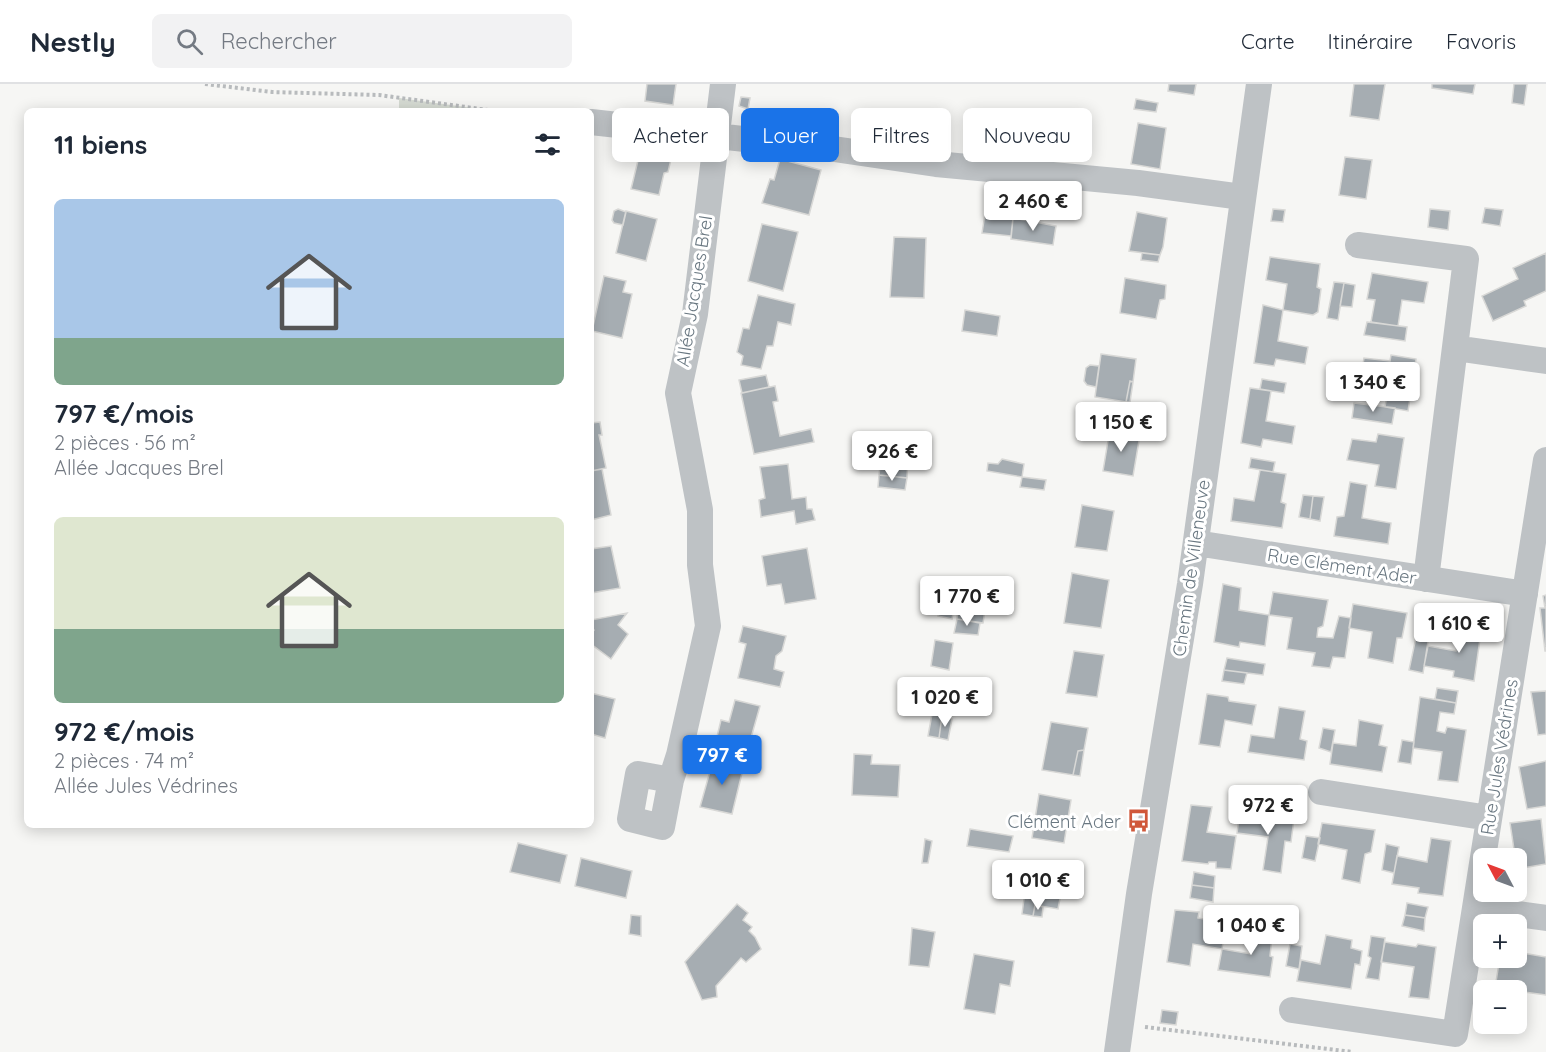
<!DOCTYPE html>
<html lang="fr">
<meta charset="utf-8">
<style>
body{margin:0;font-family:Quicksand,sans-serif;background:#f2f2f3;color:#1f2937;height:100vh;display:flex;flex-direction:column;font-size:22px;white-space:nowrap}
*{box-sizing:border-box;margin:0}
p{font-size:20px;color:#747a83}
.icon{flex:none;width:33px;height:33px;fill:none;stroke:currentColor;stroke-width:2;stroke-linecap:round;stroke-linejoin:round}
.map{position:relative;flex:1;overflow:hidden}
.drawer{position:absolute;left:24px;top:24px;width:570px;height:720px;display:flex;flex-direction:column;background:#fff;border-radius:9px;box-shadow:0 3px 15px #0003}
.drawer>*{flex:none}
.banner{position:absolute;left:612px;top:24px;width:570px;height:54px;display:flex;gap:12px}
.needle{width:39px;rotate:311deg}
.tools{position:absolute;left:1473px;top:764px;display:grid;gap:12px}
.tools a{display:grid;place-items:center;width:54px;height:54px;border-radius:9px;background:#fff;box-shadow:0 3px 15px #0003;font-size:30px}
.price{position:absolute;translate:-50% -51px;padding:0 14px;border-radius:6px;background:#fff;color:#222;font-size:20px;line-height:39px;filter:drop-shadow(0 2px 3px #0008)}
.price::after{content:'';position:absolute;left:50%;top:36px;width:18px;height:14px;margin-left:-9px;background:inherit;clip-path:polygon(0 0,100% 0,50% 100%)}
.price.current{background:#1a73e8;color:#fff}
ul{padding:0;list-style:none}
li{display:grid;align-content:center;gap:12px;height:318px;padding:0 30px}
li span{display:grid;place-items:center;height:186px;border-radius:9px;color:#555}
li>.icon{margin-inline-start:auto}
span .icon{width:108px;height:108px;fill:#fffc;stroke-width:1}
li b{font-size:26px}
h2{display:flex;justify-content:space-between;align-items:center;height:72px;padding:0 30px;font-size:26px}
.pill{padding:0 21px;border-radius:9px;background:#fff;box-shadow:0 3px 15px #0003;font-size:21px;line-height:54px}
.pill.current{background:#1a73e8;color:#fff}
header{display:flex;align-items:center;gap:36px;box-sizing:border-box;height:84px;padding:0 30px;background:#fff;border-bottom:2px solid #e0e1e3}
header strong{font-size:28px}
nav{display:flex;gap:33px;margin-inline-start:auto;font-size:21px}
.search{width:420px;height:54px;background:#f2f2f3;display:flex;align-items:center;gap:15px;box-sizing:border-box;padding:0 21px;border-radius:9px;color:#747a83;font-size:22px}
.map>svg:first-child{display:block}
.green{fill:#d6dbd3}
.building{fill:#a6adb2;stroke:#d8d8d6;stroke-width:1.5}
.lines{fill:none;stroke-linecap:round;stroke-linejoin:round}
.path{stroke:#b8bbbd;stroke-width:4;stroke-dasharray:3 3;stroke-linecap:butt}
.minor{stroke:#bec2c5;stroke-width:26}
.labels{text-anchor:middle;dominant-baseline:central;stroke-width:6;stroke-linejoin:round;paint-order:stroke}
.street-label{font-size:18px;fill:#697781;stroke:#fff}
.poi-label{font-size:18px;fill:#697781;stroke:#fff;text-anchor:end}
</style>
<header>
<strong>Nestly</strong>
<div class="search"><svg class="icon" aria-label="search" viewBox="0 0 24 24"><circle cx="10" cy="10" r="6"/><path d="M15 15l6 6"/></svg>Rechercher</div>
<nav><a>Carte</a><a>Itinéraire</a><a>Favoris</a></nav>
</header>
<div class="map">
<svg width="1546" height="968" viewBox="0 0 1546 968">
<rect width="100%" height="100%" fill="#f6f6f4"/>
<path class="green" d="M399,14L495,27H399Z"/>
<path class="building" d="M647,0H676L673,21L645,17Z
M1169,0H1196L1194,11L1168,7Z
M1354,0H1385L1379,36L1350,32Z
M1432,0H1475L1473,10L1432,4Z
M1514,0H1527L1524,21L1512,19Z
M741,13L750,14L748,25L739,22Z
M1136,15L1158,19L1156,28L1134,25Z
M1138,39L1166,44L1160,85L1131,80Z
M643,56L674,63L668,88L664,89L659,111L631,105Z
M1345,73L1372,76L1366,115L1339,111Z
M780,75L821,86L809,131L762,119L770,95L774,96Z
M1485,124L1503,126L1500,142L1482,139Z
M618,125L626,128L623,141L614,139L612,136L614,127Z
M1273,125L1285,126L1283,138L1271,137Z
M1430,125L1450,127L1448,146L1428,143Z
M626,127L657,135L646,177L616,169Z
M1137,128L1167,134L1163,163L1160,171L1129,167Z
M985,130L1013,134L1011,152L982,149Z
M1013,134L1056,142L1053,161L1011,155Z
M762,140L798,148L783,207L748,197Z
M894,153L926,154L924,214L890,213Z
M1142,169L1160,171L1158,178L1141,176Z
M1546,169V207L1524,217L1526,222L1493,237L1482,212L1518,195L1513,184Z
M1270,173L1320,180L1317,203L1321,205L1318,228L1313,231L1283,226L1287,200L1266,196Z
M1372,189L1428,198L1424,219L1402,216L1398,242L1371,238L1375,216L1367,215Z
M604,192L626,197L623,208L632,210L622,254L592,247Z
M1125,194L1166,201L1165,215L1160,216L1156,235L1120,229Z
M1334,198L1344,199L1338,236L1327,234Z
M1344,199L1355,201L1352,223L1340,222Z
M758,211L795,220L791,241L778,238L773,262H767L761,285L741,281L743,272L737,268L743,244L749,245Z
M1263,221L1283,226L1278,257L1308,263L1305,280L1276,275L1274,282L1254,279Z
M965,226L1000,232L997,252L962,247Z
M1367,238L1407,243L1405,257L1364,251Z
M1101,270L1136,275L1133,298L1130,297L1126,318L1095,313Z
M1391,271L1416,275L1408,327L1385,323L1388,304L1360,299L1364,274L1390,277Z
M1090,281L1099,282L1096,303L1087,301L1084,297L1086,284Z
M766,291L769,303L742,309L739,296Z
M1262,295L1286,299L1284,309L1260,305Z
M1130,297L1133,298L1130,318H1126Z
M775,302L778,317L773,318L780,352L811,345L814,358L754,370L741,309Z
M1250,304L1271,307L1266,337L1295,342L1292,360L1263,355L1261,363L1241,359Z
M1354,319L1395,324L1392,340L1352,334Z
M600,338L602,351H599L606,384L591,387V339Z
M1110,345L1140,351L1133,392L1103,387Z
M1378,350L1404,354L1396,405L1375,402L1379,381L1347,376L1352,355L1376,358Z
M881,372L908,374L907,394L879,391Z
M1251,374L1275,378L1273,388L1249,384Z
M1002,375L1024,380L1022,393L987,387L988,379L998,380Z
M788,380L792,415L806,413L807,425H812L815,436L796,440L794,427L761,433L759,416L765,414L760,383Z
M602,385L611,431L591,436V387Z
M1260,386L1286,390L1281,418L1286,420L1282,444L1231,437L1234,414L1254,417Z
M879,391L907,394L905,406L878,403Z
M1022,393L1046,396L1044,406L1020,403Z
M1350,398L1367,401L1362,434L1391,439L1388,460L1334,452L1337,433L1344,432Z
M1303,411L1313,412L1310,435L1299,433Z
M1313,412L1324,413L1320,437L1310,435Z
M1082,421L1114,427L1107,467L1075,463Z
M611,462L620,504L591,509V465Z
M807,464L816,515L785,520L781,500L767,502L762,472Z
M1072,489L1109,496L1101,544L1064,539Z
M1223,500L1241,504L1239,526L1269,531L1265,562L1240,558L1239,563L1214,558Z
M1273,508L1328,516L1323,542L1318,544L1317,553L1333,554L1339,532L1351,534L1345,574L1333,573L1330,584L1312,582L1315,569L1287,565L1292,534L1269,531Z
M1546,511V567H1545L1540,524H1545L1543,512Z
M1353,520L1407,529L1402,554H1397L1393,579L1368,574L1372,548L1349,544Z
M942,521L954,523L952,535L938,532Z
M958,521L985,526L983,539L957,535Z
M627,529L618,541L628,550L611,575L591,560V550L594,546L591,543V536Z
M957,535L980,539L978,551L954,549Z
M1462,538L1482,541L1474,597L1453,593L1454,587L1424,582L1428,562L1456,567Z
M743,542L786,552L782,567L776,572L774,585L784,588L780,603L738,594L746,560L739,558Z
M1418,544L1430,545L1423,589L1409,586Z
M935,556L953,559L949,586L931,582Z
M1074,567L1104,571L1097,613L1066,609Z
M1227,574L1265,580L1263,591L1224,586Z
M1224,586L1247,589L1244,600L1222,597Z
M1437,604L1458,607L1456,619L1435,615Z
M1546,607V650L1538,651L1531,608Z
M591,609L615,615L605,654L591,650Z
M1207,610L1228,613L1229,617L1256,621L1252,641L1225,636L1220,663L1199,660Z
M1420,613L1456,619L1454,630L1440,628L1437,647L1445,649L1447,643L1466,646L1458,698L1438,696L1442,668L1413,664Z
M735,616L760,622L747,668L715,661L721,636L729,638Z
M1279,623L1305,627L1300,655L1307,657L1304,676L1248,668L1251,651L1274,654Z
M932,630L942,632L939,654L928,652Z
M942,632L952,635L948,656L939,654Z
M1359,636L1383,641L1379,661L1387,663L1382,688L1330,680L1333,659L1356,662Z
M1051,638L1088,644L1084,666L1078,667L1073,691L1042,686Z
M1323,644L1335,646L1331,668L1319,664Z
M1402,656L1414,658L1411,680L1398,678Z
M1084,666L1080,692L1073,691L1078,667Z
M854,670L872,671L871,680L900,681L898,713L852,711Z
M714,673L744,681L732,730L700,723Z
M1546,677V722L1527,725L1519,683Z
M1039,710L1071,716L1064,759L1032,754Z
M1191,721L1212,723L1207,748L1236,752L1231,785L1216,784V778H1209L1208,780L1182,777Z
M1240,727L1294,735L1291,758L1285,757L1281,789L1263,786L1268,753L1237,749Z
M1541,735L1546,780L1517,785L1510,739Z
M1322,739L1375,746L1371,768L1365,770L1360,799L1342,795L1347,766L1318,760Z
M970,745L1013,752L1009,768L967,762Z
M1306,752L1320,754L1315,777L1302,774Z
M1431,754L1451,757L1443,812L1418,809L1419,804L1392,800L1397,772L1427,778Z
M925,755L932,757L928,779H922Z
M518,759L567,771L560,799L510,788Z
M1386,760L1399,763L1394,789L1382,786Z
M581,774L632,787L626,814L575,802Z
M1028,784L1065,789L1058,825L1035,821L1033,832L1022,830Z
M1194,788L1215,792L1214,804L1192,801Z
M1192,801L1214,804L1213,818L1190,814Z
M1407,819L1428,823L1425,834L1405,831Z
M737,820L748,829L743,836L752,843L749,847L755,853L761,865L746,878L741,874L716,902L717,913L702,916L685,878Z
M1035,821L1043,823L1042,833L1033,832Z
M1175,826L1199,828L1198,834L1226,839L1222,865L1193,860L1190,882L1167,878Z
M631,831L641,832V852L629,850Z
M1405,831L1425,834L1424,847L1402,842Z
M1255,842L1273,844L1270,872L1273,873L1270,893L1218,886L1222,865L1251,870Z
M912,844L935,848L929,883L909,881Z
M1326,851L1352,856L1351,864L1362,867L1360,881L1355,880L1351,905L1297,897L1301,876L1320,880Z
M1371,852L1385,854L1379,896L1366,894L1371,874L1368,872Z
M1385,858L1416,863L1418,860L1436,863L1429,915L1409,913L1414,883L1381,878Z
M1290,860L1302,862L1299,885L1286,882Z
M1516,868L1546,873V911L1495,904L1500,873H1516Z
M974,870L1014,877L1010,902L1000,900L995,930L964,925Z
M1162,926L1178,928L1176,941L1160,939Z"/>
<g class="lines">
<path class="path" d="M205,0L272,8L379,11L495,27
M1145,943L1353,968"/>
<path class="minor" d="M591,38L834,65L936,80L1138,99L1242,113
M1358,161L1466,175L1426,495
M1455,264L1546,277
M1196,459L1525,510
M671,696L638,690L630,735L662,743L671,696L679,671L708,542L700,481V426L678,309L695,230L723,0
M1321,708L1489,734
M1475,824L1546,834
M1292,926L1455,950L1546,376
M1117,968L1139,810L1190,500L1259,0"/>
</g>
<defs>
<symbol id="bus-bare" viewBox="-9 -9 18 18"><path d="M-5-6H5V4H4V6H2V4H-2V6H-4V4H-5ZM-3.5-4V0h7V-4ZM-3.5 1.2v1.5H-2V1.2ZM2 1.2v1.5H3.5V1.2Z" fill="#d0583a" stroke="#fff" stroke-width="2.5" paint-order="stroke"/></symbol>
</defs>
<g fill-rule="evenodd">
<use href="#bus-bare" x="1122" y="720" width="33" height="33"/>
</g>
<g class="labels">
<g class="street-label">
<text transform="translate(694 207) rotate(-81)">Allée Jacques Brel</text>
<text transform="translate(1342 482) rotate(9)">Rue Clément Ader</text>
<text transform="translate(1191 484) rotate(-82)">Chemin de Villeneuve</text>
<text transform="translate(1499 673) rotate(-81)">Rue Jules Védrines</text>
</g>
<g class="poi-label">
<text x="1121" y="737">Clément Ader</text>
</g>
</g>
</svg>
<div class="tools">
<a><svg class="needle" viewBox="-14 -14 28 28"><path d="M0-13l5 13h-10z" fill="#e53935"/><path d="M0 13l5-13h-10z" fill="#747a83"/></svg></a>
<a>+</a>
<a>−</a>
</div>
<b class="price" style="left:1033px;top:148px">2 460 €</b>
<b class="price" style="left:1373px;top:329px">1 340 €</b>
<b class="price" style="left:1121px;top:369px">1 150 €</b>
<b class="price" style="left:892px;top:398px">926 €</b>
<b class="price" style="left:967px;top:543px">1 770 €</b>
<b class="price" style="left:1459px;top:570px">1 610 €</b>
<b class="price" style="left:945px;top:644px">1 020 €</b>
<b class="price current" style="left:722px;top:702px">797 €</b>
<b class="price" style="left:1268px;top:752px">972 €</b>
<b class="price" style="left:1038px;top:827px">1 010 €</b>
<b class="price" style="left:1251px;top:872px">1 040 €</b>
<div class="banner">
<a class="pill">Acheter</a>
<a class="pill current">Louer</a>
<a class="pill">Filtres</a>
<a class="pill">Nouveau</a>
</div>
<section class="drawer">
<h2>11 biens<svg class="icon" aria-label="filters" viewBox="0 0 24 24"><path d="M4 7h16M4 17h16"/><circle cx="9" cy="7" r="2"/><circle cx="15" cy="17" r="2"/></svg></h2>
<ul>
<li><span style="background:linear-gradient(#a9c7e8 75%,#7fa58c 0)"><svg class="icon" aria-label="home" viewBox="0 0 24 24"><path d="M3 11l9-7 9 7M6 9v11h12V9"/></svg></span><div><b>797 €/mois</b><p>2 pièces · 56 m²</p><p>Allée Jacques Brel</p></div></li>
<li><span style="background:linear-gradient(#dfe7d0 60%,#7fa58c 0)"><svg class="icon" aria-label="home" viewBox="0 0 24 24"><path d="M3 11l9-7 9 7M6 9v11h12V9"/></svg></span><div><b>972 €/mois</b><p>2 pièces · 74 m²</p><p>Allée Jules Védrines</p></div></li>
</ul>
</section>
</div>
